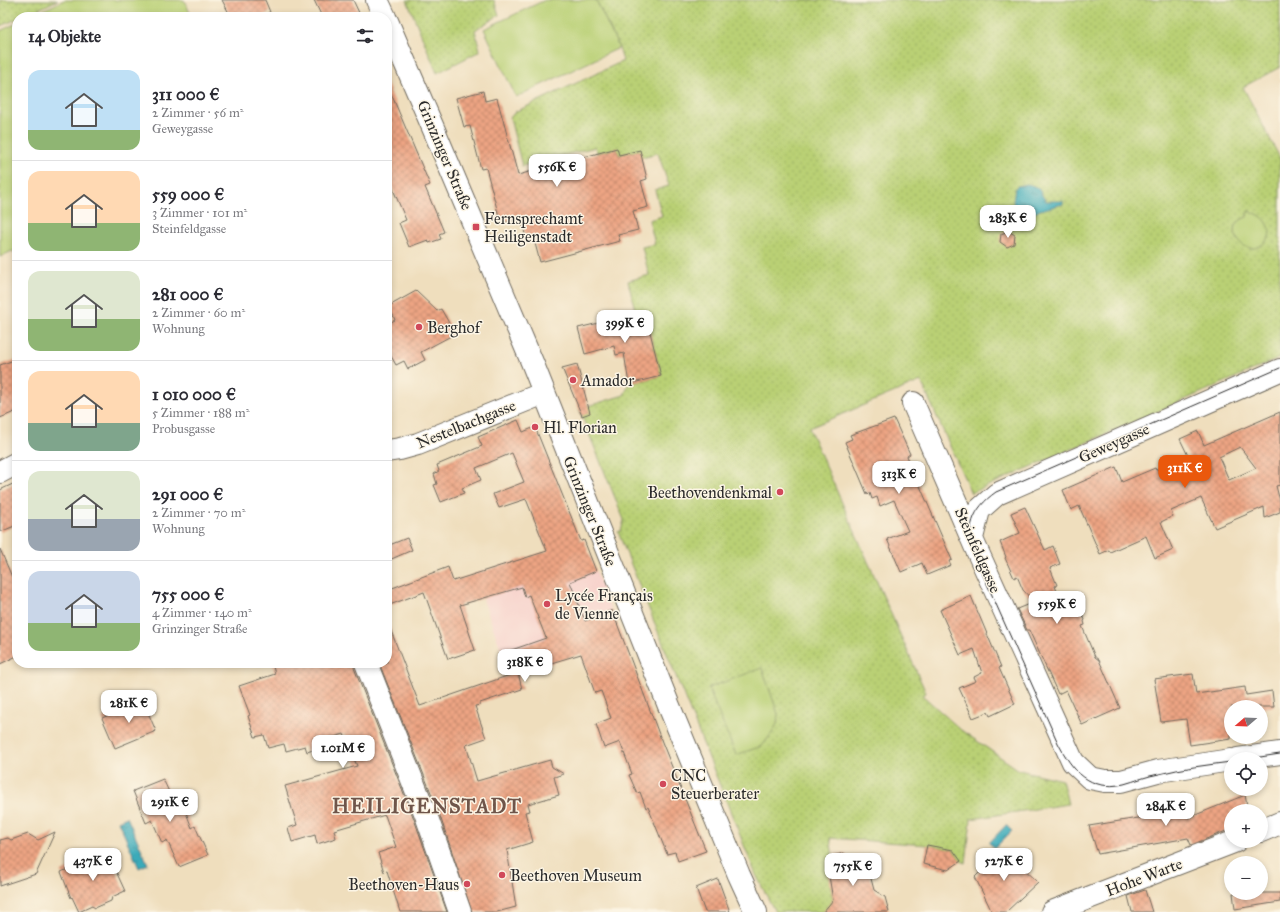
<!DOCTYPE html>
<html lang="de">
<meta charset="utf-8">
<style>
body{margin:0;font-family:"IM FELL Great Primer",serif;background:#f2f2f3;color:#2b2b33;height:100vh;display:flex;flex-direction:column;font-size:15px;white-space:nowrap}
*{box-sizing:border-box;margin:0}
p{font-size:13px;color:#7c7c81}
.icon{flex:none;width:22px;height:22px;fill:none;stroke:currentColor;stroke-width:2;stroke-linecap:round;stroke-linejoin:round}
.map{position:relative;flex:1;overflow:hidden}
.details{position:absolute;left:12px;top:12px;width:380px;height:656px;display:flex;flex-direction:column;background:#fff;border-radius:16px;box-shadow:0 2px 6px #0003}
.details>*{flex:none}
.needle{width:26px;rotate:251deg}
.buttons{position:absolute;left:1224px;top:700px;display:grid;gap:8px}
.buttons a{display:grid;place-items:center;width:44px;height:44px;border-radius:50%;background:#fff;box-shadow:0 2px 6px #0003;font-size:20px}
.price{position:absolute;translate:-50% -34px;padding:0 9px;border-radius:8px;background:#fff;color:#222;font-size:13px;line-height:26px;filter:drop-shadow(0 1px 2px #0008)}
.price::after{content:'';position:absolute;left:50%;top:24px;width:12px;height:9px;margin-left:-6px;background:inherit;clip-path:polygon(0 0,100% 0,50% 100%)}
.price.selected{background:#ea580c;color:#fff}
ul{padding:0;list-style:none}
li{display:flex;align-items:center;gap:12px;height:100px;padding:0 16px}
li+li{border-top:1px solid #e1e1e2}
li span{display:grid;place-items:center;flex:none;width:112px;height:80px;border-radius:12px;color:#555}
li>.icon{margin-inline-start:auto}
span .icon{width:48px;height:48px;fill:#fffc;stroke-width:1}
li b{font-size:17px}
h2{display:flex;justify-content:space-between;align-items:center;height:48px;padding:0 16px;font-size:17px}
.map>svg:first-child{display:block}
.built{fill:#f7d0ca}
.green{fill:url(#green-dots);stroke:#727e50}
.pitch{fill:#b9d075;stroke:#727e50}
.water{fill:url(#water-ripples);stroke:#336a72}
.building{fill:url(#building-cross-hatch);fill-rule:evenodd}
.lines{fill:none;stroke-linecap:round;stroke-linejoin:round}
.minor-casing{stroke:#706a5e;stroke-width:24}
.minor{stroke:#fff;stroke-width:22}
.tram{stroke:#2b2b2b;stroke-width:1}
.poi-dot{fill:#d1495b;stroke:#fcf5e5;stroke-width:1.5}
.labels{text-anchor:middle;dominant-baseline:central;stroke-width:3;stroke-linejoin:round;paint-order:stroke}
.street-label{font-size:16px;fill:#2b2b2b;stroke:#fcf5e5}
.poi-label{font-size:16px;fill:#2b2b2b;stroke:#fcf5e5;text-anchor:start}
.district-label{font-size:20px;font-weight:bold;letter-spacing:1px;fill:#6f554a;stroke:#fcf5e5}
</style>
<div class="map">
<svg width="1280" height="912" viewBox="0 0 1280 912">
<defs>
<pattern id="green-dots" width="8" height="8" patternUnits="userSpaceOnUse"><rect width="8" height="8" fill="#b9d075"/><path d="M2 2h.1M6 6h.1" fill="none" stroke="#9fb365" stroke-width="1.8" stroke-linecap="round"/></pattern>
<pattern id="water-ripples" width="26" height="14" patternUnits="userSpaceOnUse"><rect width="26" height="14" fill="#3baab9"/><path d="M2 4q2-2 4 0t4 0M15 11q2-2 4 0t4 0" fill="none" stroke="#328b97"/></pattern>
<pattern id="building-cross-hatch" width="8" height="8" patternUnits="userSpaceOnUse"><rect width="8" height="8" fill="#eda483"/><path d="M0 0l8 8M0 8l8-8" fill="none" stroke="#c0866b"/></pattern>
</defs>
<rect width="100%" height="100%" fill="#fcf5e5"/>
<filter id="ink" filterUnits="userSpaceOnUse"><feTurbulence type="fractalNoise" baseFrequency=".025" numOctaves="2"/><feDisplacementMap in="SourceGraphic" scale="8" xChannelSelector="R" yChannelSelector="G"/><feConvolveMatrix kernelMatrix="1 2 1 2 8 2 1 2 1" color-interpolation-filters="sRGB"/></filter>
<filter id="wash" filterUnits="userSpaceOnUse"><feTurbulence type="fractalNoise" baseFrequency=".012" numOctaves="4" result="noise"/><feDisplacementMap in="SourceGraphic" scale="16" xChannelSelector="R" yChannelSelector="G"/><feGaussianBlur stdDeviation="0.9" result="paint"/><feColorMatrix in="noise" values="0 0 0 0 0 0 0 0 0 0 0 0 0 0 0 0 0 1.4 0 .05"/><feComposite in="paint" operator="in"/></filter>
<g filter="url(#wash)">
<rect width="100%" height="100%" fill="#efdebd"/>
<path class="built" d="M584,540L623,641L510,675L474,574Z"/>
<path class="green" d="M0,0H58L21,17H17V19L0,26Z
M407,0H494L499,15L475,30L480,51L437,73Z
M596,0H1280V67L1243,87L1280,158V358L971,493L921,381L809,428L926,693L922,695L961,730L1019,770L1062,780L1068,804L971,819L966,863L961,861L953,850L927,845L830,838L833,856L827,864L834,905L823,912H775L756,875L618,532L621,531L624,520L579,409L624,395L629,384L661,376L645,312L636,314L628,281L649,275L642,247L655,244L649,220L662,216L655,190L669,186L658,153L641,157L639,150L619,155L617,148L597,153L595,147L522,166L510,118L515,112L623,61L619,48Z"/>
<path class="pitch" d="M64,0H184L192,17H29Z
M545,0H596L619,48L516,97L484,29Z
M17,23V253L12,251L0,257V31Z
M1248,211C1260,213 1273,223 1269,237C1268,240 1265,242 1263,244C1243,260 1221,225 1247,217Z
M762,668L778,714L777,724L772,733L762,746L736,755L708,688Z"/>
<path class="water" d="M1027,184C1043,188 1038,191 1046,201H1063V204L1040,210L1028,217L1019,216L1015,210L1013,202L1015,188L1018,186Z
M127,817L148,864L139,868L118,821Z
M1006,825L1012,831L995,848L989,843Z"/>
<g id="blocks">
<path class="building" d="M222,0H265L270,12L260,17H231Z
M314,0H353L361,17H322Z
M387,84L430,185L425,187L444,232L439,234L441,239L429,243L428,240L409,247L399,223L406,220L387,175Z
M483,91L485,101L497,98L518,175L617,148L619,155L640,150L647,179L641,181L648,207L633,211L638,230L618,235L620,241L540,262L533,236L526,238L521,218L501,224L486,168L481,169L470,126L464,127L456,98Z
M1008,231L1015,235L1014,244L1007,247L1000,242L1001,234Z
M416,291L437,311L441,309L453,330L450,333L451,336L421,352L425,360L408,369L404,361L396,365L387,349V324L395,320L389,306Z
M645,312L661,376L629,384L624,353L616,355L614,346L585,354L578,328Z
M17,359V411L0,418V365Z
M577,364L590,413L582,416L562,368Z
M1280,412V485L1276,486L1280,501V512L1265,518L1264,507L1215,528L1201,498L1171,511L1173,516L1161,522L1173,550L1155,558L1146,536L1110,552L1109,550L1100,554L1079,506L1071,510L1063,490L1116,467L1122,482L1155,468L1156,470L1161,468L1165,477L1193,466L1180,439L1198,431L1204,445ZM1240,447L1256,468L1229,480L1219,457Z
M894,419L910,454L907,456L952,560L949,561L951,565L927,575L922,563L901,572L887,539L908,531L894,500L880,506L877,497L872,499L870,493L867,494L845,442L852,439L850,435Z
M518,420L523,432L535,427L581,541L584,540L596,571L570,582L585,621L612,610L662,742L706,851L678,861L675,852L667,854L648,807L646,808L640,792L637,793L629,775L632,774L620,742L604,748L596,724L611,718L601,691L595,693L581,654L518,673L522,689L480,703V705L475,706L486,738L466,745L477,781L550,760L552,767L564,774L554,777L559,795L528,804L530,811L525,812L533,842L507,850L516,907L497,912H472L438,810L379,663H387L388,623L420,706L510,675L503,653L546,638L529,595L525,597L522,587L460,605L475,650L448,659L424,592L387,606V590L448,567L453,581L547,551L526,499L499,508L493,494L524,482L512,453L476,468L481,480L462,488L464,493L441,502L434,485L437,484L434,474L439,471L437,465L482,446L478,437Z
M17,482V525L0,532V490Z
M1025,507L1045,550L1053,546L1060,564L1050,568L1057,585L1055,586L1064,611L1077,605L1078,609L1080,608L1085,620L1084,621L1085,625L1082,626L1095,657L1099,660L1120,708L1082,725L1066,690L1058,694L1029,630H1027L1017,609L1034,602L1023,590L1017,576L1014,578L1005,558L1006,557L1000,542L1020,533L1011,513Z
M407,538L412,550L387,561V546Z
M0,549L12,577L17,575V656L0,664Z
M971,596L1001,667L999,668L1015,704L990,716L988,712L973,718L959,688L976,681L974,677L982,673L974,649L960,655L940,610Z
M272,663H354V668L414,819L447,912H400L387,871L384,872L378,853L396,847L385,815L334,830L336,838L317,844L315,835L292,842L288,828L297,825L285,786L357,766L344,734L317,742L319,748L307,752L305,746L286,751L284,744L268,748L264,735L255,737L248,716L250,715L239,686L275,674Z
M1193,674L1196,694L1245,687L1246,695L1272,691L1274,707H1231V739L1190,745L1186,719L1161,722L1154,679Z
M143,701L156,731L115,748L102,718Z
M163,779L176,807L183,805L192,828L195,826L208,855L179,867L167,840L162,843L152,820L146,823L133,791Z
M1245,795L1248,811H1231V829L1191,845L1188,838L1098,854L1089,826L1169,813L1168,806L1185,802L1188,818Z
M55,832L36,874L0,886V840L8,838L11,840L28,834L38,840Z
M927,845L953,850L961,861L948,870L923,864Z
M103,848L106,855L108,854L125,891L112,897L111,901L95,908L92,906L79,912L72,897L71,898L61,872L93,858L91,854Z
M1003,849L1038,882L1006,912H992L975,877Z
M844,853L851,860L865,856L874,890L885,897L889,912H823L833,900L827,864L833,856Z
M718,879L730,912H705L696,888Z
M1145,890L1152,912H1132L1128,896Z
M1233,893H1280V902L1235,909Z"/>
</g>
</g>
<g filter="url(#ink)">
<use href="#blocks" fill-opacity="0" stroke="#706a5e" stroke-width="1"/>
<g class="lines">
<defs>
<path id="minor" d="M377,0L385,17
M387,21L434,130L532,362L669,706L739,875L756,912
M913,403L975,546L1073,762L1090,778L1105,781H1121L1158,771L1231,760
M387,451L400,449L418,444L544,393
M0,472L17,463
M972,538L979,510L997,494L1280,370
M366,663L426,815L460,912
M1238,759L1280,753
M1261,831L1280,823
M1052,912L1236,841"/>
</defs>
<use href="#minor" class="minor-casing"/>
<use href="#minor" class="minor"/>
<path class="tram" d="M1247,759L1280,754
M1231,762C1207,765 1182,768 1159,774C1147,776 1135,781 1124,784C1089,792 1072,770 1058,743L975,557C965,529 972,509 996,492L1280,368"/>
</g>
</g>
<g class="poi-dot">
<rect x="472" y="223" width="8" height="8" rx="2"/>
<circle cx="419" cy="327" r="4"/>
<circle cx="573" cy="380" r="4"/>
<circle cx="535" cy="427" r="4"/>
<circle cx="780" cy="492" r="4"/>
<circle cx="547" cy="604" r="4"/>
<circle cx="663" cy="784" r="4"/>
<circle cx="502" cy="875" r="4"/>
<circle cx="467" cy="884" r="4"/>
</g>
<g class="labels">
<g class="street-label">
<text transform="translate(445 155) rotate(67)">Grinzinger Straße</text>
<text transform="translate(466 424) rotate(-22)">Nestelbachgasse</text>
<text transform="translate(1114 443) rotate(-24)">Geweygasse</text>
<text transform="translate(590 511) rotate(68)">Grinzinger Straße</text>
<text transform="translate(978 550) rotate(66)">Steinfeldgasse</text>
<text transform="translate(1144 877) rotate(-21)">Hohe Warte</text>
</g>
<g class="poi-label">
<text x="484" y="218">Fernsprechamt<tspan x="484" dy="18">Heiligenstadt</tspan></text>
<text x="427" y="327">Berghof</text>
<text x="581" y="380">Amador</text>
<text x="543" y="427">Hl. Florian</text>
<text x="772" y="492" text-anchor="end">Beethovendenkmal</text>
<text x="555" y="595">Lycée Français<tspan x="555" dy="18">de Vienne</tspan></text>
<text x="671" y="775">CNC<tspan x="671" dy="18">Steuerberater</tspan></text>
<text x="510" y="875">Beethoven Museum</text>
<text x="459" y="884" text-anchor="end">Beethoven-Haus</text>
</g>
<g class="district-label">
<text x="427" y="806">HEILIGENSTADT</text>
</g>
</g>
</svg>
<div class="buttons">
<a><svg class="needle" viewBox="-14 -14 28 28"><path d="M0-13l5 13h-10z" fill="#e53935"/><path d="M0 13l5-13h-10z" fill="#7c7c81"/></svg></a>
<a><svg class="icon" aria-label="locate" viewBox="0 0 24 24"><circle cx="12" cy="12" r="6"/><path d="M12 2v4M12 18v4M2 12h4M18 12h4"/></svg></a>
<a>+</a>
<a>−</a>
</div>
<b class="price" style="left:557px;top:188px">556K €</b>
<b class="price" style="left:1008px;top:239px">283K €</b>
<b class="price" style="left:625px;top:344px">399K €</b>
<b class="price selected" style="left:1185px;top:489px">311K €</b>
<b class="price" style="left:899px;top:495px">313K €</b>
<b class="price" style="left:1057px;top:625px">559K €</b>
<b class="price" style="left:525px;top:683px">318K €</b>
<b class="price" style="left:129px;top:724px">281K €</b>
<b class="price" style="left:343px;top:769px">1.01M €</b>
<b class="price" style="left:170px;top:823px">291K €</b>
<b class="price" style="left:1166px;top:827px">284K €</b>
<b class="price" style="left:93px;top:882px">437K €</b>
<b class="price" style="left:1004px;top:882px">527K €</b>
<b class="price" style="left:853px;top:887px">755K €</b>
<section class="details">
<h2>14 Objekte<svg class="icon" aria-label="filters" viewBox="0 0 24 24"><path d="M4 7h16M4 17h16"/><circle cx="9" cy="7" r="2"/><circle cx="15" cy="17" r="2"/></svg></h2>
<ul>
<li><span style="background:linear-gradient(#bfe0f5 75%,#8fb573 0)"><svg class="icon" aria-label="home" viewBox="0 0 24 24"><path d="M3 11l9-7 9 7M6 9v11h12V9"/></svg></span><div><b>311 000 €</b><p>2 Zimmer · 56 m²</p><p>Geweygasse</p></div></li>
<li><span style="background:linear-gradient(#ffd9b3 65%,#8fb573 0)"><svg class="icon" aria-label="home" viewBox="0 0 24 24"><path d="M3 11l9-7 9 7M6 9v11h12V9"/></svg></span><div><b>559 000 €</b><p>3 Zimmer · 101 m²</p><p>Steinfeldgasse</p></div></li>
<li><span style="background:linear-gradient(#dfe7d0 60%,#8fb573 0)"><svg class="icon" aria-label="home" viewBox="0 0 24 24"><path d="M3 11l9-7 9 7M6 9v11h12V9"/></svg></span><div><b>281 000 €</b><p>2 Zimmer · 60 m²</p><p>Wohnung</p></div></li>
<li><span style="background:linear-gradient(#ffd9b3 65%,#7fa58c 0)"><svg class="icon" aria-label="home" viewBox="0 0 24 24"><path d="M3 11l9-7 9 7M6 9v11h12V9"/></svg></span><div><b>1 010 000 €</b><p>5 Zimmer · 188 m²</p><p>Probusgasse</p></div></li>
<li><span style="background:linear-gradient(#dfe7d0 60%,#9aa5b1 0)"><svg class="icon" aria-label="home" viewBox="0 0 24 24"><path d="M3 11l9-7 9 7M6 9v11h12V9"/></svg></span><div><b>291 000 €</b><p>2 Zimmer · 70 m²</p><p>Wohnung</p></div></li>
<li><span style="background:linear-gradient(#c9d6e8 65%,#8fb573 0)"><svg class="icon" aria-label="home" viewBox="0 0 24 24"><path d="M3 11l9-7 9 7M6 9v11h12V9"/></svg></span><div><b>755 000 €</b><p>4 Zimmer · 140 m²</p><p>Grinzinger Straße</p></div></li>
</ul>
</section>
</div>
